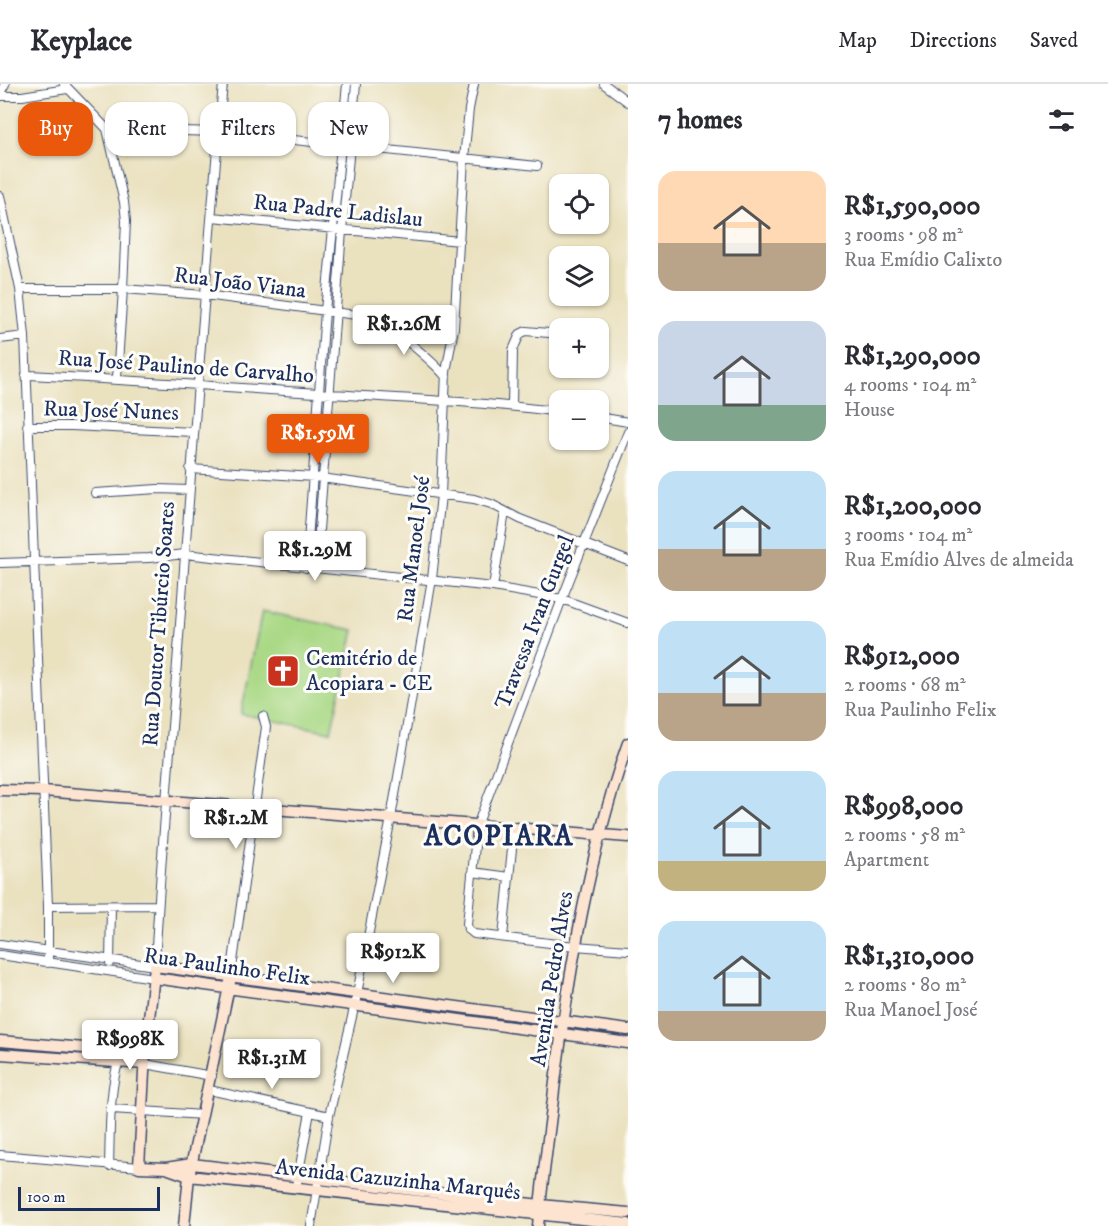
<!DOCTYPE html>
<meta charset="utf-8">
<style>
body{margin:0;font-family:"IM FELL DW Pica",serif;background:#f2f2f3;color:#2b2b33;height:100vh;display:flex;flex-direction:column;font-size:22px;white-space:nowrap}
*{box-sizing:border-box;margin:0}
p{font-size:20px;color:#7c7c81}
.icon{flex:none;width:33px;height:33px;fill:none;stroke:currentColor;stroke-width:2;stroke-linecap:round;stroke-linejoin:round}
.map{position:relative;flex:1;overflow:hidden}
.details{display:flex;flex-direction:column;background:#fff;width:480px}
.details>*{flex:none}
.top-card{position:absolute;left:18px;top:18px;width:519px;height:54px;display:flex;gap:12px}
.tools{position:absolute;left:549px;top:90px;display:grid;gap:12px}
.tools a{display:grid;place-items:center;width:60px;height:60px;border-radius:12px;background:#fff;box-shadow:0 2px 4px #0004;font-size:30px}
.scale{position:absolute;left:18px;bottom:15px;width:142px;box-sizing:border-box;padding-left:6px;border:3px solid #1b2f5e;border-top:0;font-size:16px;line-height:21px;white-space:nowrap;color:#1b2f5e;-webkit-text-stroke:4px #fdfcf7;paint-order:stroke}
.price{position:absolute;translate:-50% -51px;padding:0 14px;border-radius:6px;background:#fff;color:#222;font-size:20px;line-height:39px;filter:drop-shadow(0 2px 3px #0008)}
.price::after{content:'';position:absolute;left:50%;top:36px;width:18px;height:14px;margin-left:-9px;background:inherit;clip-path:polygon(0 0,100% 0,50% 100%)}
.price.active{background:#ea580c;color:#fff}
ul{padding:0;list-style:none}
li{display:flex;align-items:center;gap:18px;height:150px;padding:0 30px}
li span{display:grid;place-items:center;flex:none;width:168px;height:120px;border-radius:18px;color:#555}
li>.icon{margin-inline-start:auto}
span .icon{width:72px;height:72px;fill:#fffc;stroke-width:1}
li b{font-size:26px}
h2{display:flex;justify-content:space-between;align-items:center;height:72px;padding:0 30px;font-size:26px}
.pill{padding:0 21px;border-radius:18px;background:#fff;box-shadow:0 2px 4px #0004;font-size:21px;line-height:54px}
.pill.active{background:#ea580c;color:#fff}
header{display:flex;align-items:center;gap:36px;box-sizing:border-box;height:84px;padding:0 30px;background:#fff;border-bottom:2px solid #e1e1e2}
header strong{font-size:28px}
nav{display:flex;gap:33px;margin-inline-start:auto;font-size:21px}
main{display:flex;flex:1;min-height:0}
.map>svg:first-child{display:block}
.green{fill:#aad986;stroke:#628472;stroke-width:1.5}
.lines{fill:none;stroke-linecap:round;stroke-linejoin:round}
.street-casing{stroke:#3a4a6d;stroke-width:10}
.secondary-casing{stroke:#3a4a6d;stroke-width:13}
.street{stroke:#fff;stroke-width:8}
.secondary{stroke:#fde4d1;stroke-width:10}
.labels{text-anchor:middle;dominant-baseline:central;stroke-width:6;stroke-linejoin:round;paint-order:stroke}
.street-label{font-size:22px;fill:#1b2f5e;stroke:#fdfcf7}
.poi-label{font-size:22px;fill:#1b2f5e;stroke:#fdfcf7;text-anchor:start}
.district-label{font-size:28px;font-weight:bold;letter-spacing:1.5px;fill:#1b2f5e;stroke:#fdfcf7}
</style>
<header>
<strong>Keyplace</strong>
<nav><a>Map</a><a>Directions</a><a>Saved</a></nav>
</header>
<main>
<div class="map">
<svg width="628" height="1142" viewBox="0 0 628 1142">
<rect width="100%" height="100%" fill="#fdfcf7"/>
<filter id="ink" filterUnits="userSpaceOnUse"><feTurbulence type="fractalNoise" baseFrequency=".0167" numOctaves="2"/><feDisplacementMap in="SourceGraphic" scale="12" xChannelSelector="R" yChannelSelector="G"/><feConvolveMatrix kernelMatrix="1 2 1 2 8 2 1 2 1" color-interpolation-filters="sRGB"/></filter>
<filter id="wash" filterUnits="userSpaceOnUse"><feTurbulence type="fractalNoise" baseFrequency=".008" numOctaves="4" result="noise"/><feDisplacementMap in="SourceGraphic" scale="24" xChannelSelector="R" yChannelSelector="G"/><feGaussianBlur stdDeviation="1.35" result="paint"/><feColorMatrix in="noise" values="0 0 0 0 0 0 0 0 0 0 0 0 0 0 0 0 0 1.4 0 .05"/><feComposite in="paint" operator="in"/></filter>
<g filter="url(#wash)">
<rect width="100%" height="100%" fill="#eae1bf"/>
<path class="green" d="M262,527L354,546L331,648L241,630Z"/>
</g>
<g filter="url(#ink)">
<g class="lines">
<defs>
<path id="street" d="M64,0L107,45L124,118L126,137L123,205L117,294
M604,0L628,18
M0,9L5,0
M0,12H22L67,5
M107,45L219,48L537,82
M0,112L20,205L25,252L48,822V879
M212,133L460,157
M20,205H123L205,211L454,244
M382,235C403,256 427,270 446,293
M598,254H601
M0,255L25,252
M26,291C123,295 220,303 318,309C399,315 479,317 560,328
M512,322L513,266L520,250L526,247L560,250
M598,333L628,338
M27,342H72L193,348
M628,348L562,515L477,742L467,840L468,845L474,850L575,862L628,866
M190,385L314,393L474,415L491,420L520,435L628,477
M95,409L158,405L189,406
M0,479L149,474L185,470L493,503L562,515L628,539
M306,484L325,227L347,0
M316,485L342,147L356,0
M493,503L505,428
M472,788L509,793
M48,822L158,821
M503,853L514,745
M0,860L155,882C162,745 176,608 185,470C197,314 208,157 223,0
M0,871L154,894
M110,879L111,822
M231,892L266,643L263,632
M145,980L212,992
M209,1006L329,1032
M112,1025L203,1031
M0,1071L139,1083
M109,1082C110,1050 109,1002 120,973
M297,1098L310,1028
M311,1142L329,1032L355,920L391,734L432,495L441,411L446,288L454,244L464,75L469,25L474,0"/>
<path id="secondary" d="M0,706L43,707L628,753
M154,894L628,959
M628,946L155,882L145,969L139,1083L166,1084L192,1080L540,1121L628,1129
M0,957L145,969
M0,970L145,980
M169,1085L189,1092L628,1140
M184,1142L189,1092L230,898
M538,1142C542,1097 549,1051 554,1006C569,888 588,772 628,659"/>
</defs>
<use href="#street" class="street-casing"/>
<use href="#secondary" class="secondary-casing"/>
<use href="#street" class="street"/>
<use href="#secondary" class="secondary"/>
</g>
</g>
<defs>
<symbol id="church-square" viewBox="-11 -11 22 22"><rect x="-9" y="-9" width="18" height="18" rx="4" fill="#c8321e" stroke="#fdfcf7"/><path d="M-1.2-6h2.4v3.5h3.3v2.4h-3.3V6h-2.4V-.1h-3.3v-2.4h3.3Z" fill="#fff"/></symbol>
</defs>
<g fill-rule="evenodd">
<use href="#church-square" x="264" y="568" width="38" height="38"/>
</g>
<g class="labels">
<g class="street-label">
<text transform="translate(338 127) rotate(6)">Rua Padre Ladislau</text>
<text transform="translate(240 199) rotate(7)">Rua João Viana</text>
<text transform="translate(186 283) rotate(4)">Rua José Paulino de Carvalho</text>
<text transform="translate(111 327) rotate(2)">Rua José Nunes</text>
<text transform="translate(414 465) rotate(-83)">Rua Manoel José</text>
<text transform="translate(535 538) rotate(-69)">Travessa Ivan Gurgel</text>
<text transform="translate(159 540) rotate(-86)">Rua Doutor Tibúrcio Soares</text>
<text transform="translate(227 883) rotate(8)">Rua Paulinho Felix</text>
<text transform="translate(552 895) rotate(-81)">Avenida Pedro Alves</text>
<text transform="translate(398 1096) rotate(6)">Avenida Cazuzinha Marquês</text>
</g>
<g class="poi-label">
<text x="306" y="574">Cemitério de<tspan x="306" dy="25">Acopiara - CE</tspan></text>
</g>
<g class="district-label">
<text x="499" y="752">ACOPIARA</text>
</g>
</g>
</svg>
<div class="tools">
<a><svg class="icon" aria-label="locate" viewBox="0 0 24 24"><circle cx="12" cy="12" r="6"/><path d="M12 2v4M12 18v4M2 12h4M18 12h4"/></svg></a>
<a><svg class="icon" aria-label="layers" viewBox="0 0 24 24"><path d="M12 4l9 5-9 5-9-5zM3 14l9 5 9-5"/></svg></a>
<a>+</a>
<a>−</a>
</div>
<div class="scale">100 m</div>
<b class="price" style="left:404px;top:272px">R$1.26M</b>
<b class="price active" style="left:318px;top:381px">R$1.59M</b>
<b class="price" style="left:315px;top:498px">R$1.29M</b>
<b class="price" style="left:236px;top:766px">R$1.2M</b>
<b class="price" style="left:393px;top:900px">R$912K</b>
<b class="price" style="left:130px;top:987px">R$998K</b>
<b class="price" style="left:272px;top:1006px">R$1.31M</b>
<div class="top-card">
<a class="pill active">Buy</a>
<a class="pill">Rent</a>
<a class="pill">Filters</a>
<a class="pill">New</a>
</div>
</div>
<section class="details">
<h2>7 homes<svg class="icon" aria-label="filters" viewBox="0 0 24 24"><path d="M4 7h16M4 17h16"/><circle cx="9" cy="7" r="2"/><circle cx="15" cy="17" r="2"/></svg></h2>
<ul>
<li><span style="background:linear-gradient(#ffd9b3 60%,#b9a48a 0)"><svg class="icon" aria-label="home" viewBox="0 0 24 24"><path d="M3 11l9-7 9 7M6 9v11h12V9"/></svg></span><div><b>R$1,590,000</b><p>3 rooms · 98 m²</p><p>Rua Emídio Calixto</p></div></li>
<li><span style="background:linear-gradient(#c9d6e8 70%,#7fa58c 0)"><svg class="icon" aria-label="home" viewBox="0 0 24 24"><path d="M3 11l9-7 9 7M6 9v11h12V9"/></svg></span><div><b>R$1,290,000</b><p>4 rooms · 104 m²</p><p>House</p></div></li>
<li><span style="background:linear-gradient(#bfe0f5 65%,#b9a48a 0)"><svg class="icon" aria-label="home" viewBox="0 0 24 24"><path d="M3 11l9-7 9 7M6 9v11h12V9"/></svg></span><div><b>R$1,200,000</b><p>3 rooms · 104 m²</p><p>Rua Emídio Alves de almeida</p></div></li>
<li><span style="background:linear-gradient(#bfe0f5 60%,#b9a48a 0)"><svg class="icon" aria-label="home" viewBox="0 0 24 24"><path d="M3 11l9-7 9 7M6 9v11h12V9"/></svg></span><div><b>R$912,000</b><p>2 rooms · 68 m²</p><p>Rua Paulinho Felix</p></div></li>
<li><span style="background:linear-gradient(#bfe0f5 75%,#c2b280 0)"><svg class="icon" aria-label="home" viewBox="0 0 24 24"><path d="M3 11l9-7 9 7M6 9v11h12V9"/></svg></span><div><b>R$998,000</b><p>2 rooms · 58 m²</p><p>Apartment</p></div></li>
<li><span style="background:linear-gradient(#bfe0f5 75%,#b9a48a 0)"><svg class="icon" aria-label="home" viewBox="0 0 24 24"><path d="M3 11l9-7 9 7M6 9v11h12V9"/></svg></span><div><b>R$1,310,000</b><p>2 rooms · 80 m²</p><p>Rua Manoel José</p></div></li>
</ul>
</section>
</main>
